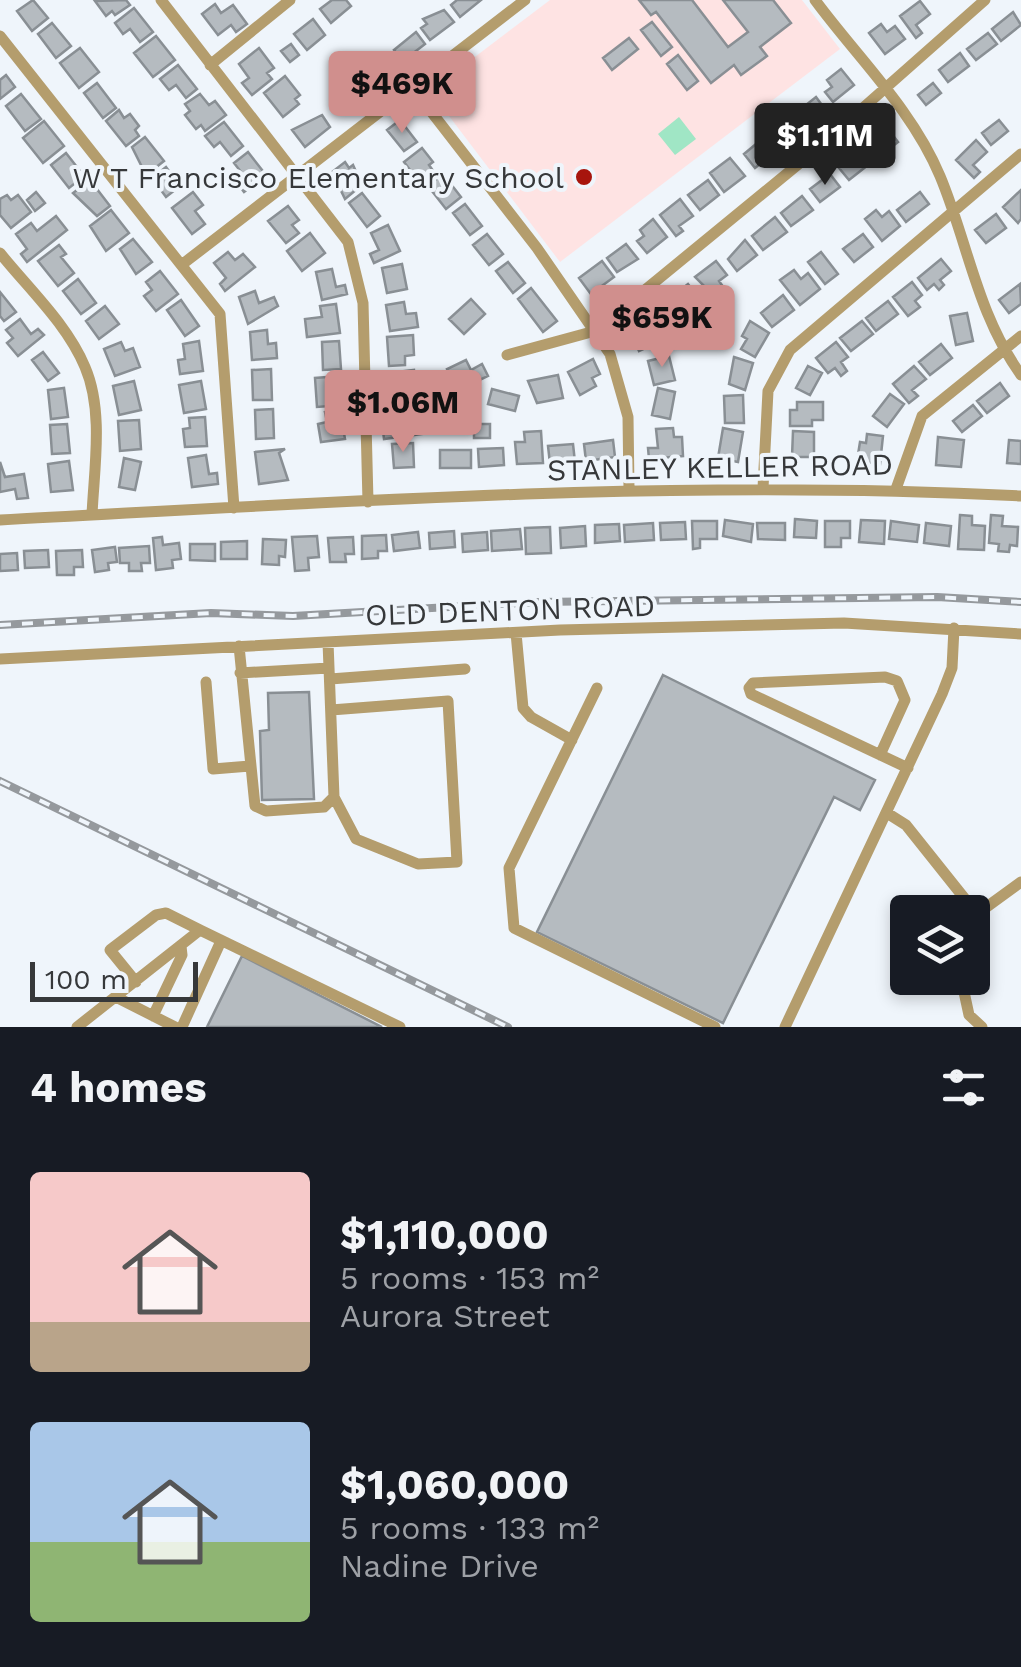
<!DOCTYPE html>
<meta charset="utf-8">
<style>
body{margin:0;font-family:"Work Sans",sans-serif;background:#20242c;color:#f1f3f6;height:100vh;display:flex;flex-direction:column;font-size:38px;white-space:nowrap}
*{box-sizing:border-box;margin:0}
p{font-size:32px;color:#9ea1a6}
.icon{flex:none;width:55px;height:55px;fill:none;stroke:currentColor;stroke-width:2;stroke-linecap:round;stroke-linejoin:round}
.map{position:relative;height:1027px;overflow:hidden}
.side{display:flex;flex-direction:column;background:#171b24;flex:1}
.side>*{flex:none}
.tools{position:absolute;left:890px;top:895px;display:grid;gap:20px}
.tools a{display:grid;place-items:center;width:100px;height:100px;border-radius:10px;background:#171b24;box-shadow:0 5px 15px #0003;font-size:50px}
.scale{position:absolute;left:30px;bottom:25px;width:168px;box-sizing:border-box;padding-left:10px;border:5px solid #36383a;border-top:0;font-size:28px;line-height:35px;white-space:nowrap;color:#36383a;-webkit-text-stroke:8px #eff5fb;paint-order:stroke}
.price{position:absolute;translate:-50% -85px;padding:0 22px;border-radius:10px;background:#d08f8d;color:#111;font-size:32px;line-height:65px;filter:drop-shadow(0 2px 5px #0008)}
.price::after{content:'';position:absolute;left:50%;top:60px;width:30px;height:22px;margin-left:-15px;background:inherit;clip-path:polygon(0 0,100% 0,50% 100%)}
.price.on{background:#222;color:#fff}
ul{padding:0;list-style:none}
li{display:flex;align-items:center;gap:30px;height:250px;padding:0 30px}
li span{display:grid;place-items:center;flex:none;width:280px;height:200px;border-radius:10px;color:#555}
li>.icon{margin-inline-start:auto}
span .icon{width:120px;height:120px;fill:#fffc;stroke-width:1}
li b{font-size:42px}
h2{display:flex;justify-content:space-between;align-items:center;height:120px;padding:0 30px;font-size:42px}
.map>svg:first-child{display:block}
.education{fill:#fee3e3}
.green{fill:#a0e6c5}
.building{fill:#b5bbc0;stroke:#898f94;stroke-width:2.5}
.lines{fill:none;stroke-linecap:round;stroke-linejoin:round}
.minor{stroke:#b49d6d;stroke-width:11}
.rail-casing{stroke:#95999d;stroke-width:8}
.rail{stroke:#eff5fb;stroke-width:4;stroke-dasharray:11;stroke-linecap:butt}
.poi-dot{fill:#a7150d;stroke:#eff5fb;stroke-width:4}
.labels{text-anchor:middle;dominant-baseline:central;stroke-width:8;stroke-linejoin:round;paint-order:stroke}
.poi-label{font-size:30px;fill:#36383a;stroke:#eff5fb;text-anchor:end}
.street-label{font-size:30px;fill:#36383a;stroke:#eff5fb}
</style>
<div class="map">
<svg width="1021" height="1027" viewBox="0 0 1021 1027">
<rect width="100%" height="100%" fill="#eff5fb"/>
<path class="education" d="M550,0H802L840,49L560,262L430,91Z"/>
<path class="green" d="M679,117L696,139L675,155L658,134Z"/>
<path class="building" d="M33,0L48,18L32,31L17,11Z
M126,0L130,5L115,15L112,11L106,16L95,1Z
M332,0H346L351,6L331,23L320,9Z
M457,0H481L460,17L451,5Z
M639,0H692L728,47L748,32L723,0H773L791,23L760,47L767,56L741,75L734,65L711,83L656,12L651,15Z
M920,1L930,14L916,25L922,33L916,38L900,16Z
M215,4L221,13L233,5L247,24L236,32L231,25L218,35L202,14Z
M134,8L153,32L140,42L130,29L123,34L115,23Z
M444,10L454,22L430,40L421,28L427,24L423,19Z
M1013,12L1021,25L1001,41L992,29Z
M313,19L325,35L307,50L294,34Z
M652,22L672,47L661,56L641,30Z
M52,23L71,46L56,58L38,34Z
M881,24L887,32L895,26L905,39L885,54L869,33Z
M416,32L425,44L403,61L394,50Z
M988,33L997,44L976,60L967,49Z
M156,36L175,60L153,77L134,53Z
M629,38L638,49L612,70L603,58Z
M291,44L299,55L290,62L281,51Z
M80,48L99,72L79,88L60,63Z
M259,48L274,68L267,73L272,79L252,95L242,83L249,78L239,64Z
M389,53L399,65L374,85L364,73Z
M960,53L969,66L948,82L939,70Z
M678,55L698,81L687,90L667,64Z
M178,65L197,89L186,98L176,85L169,90L160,79Z
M841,69L854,85L833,102L825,92L832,87L827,80Z
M6,75L15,87L0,99V80Z
M285,76L300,95L295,99L299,104L283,117L264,93Z
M361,76L370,88L348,105L334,87L346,78L350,84Z
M97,83L116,108L103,118L84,93Z
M933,83L941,93L926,105L918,95Z
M21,94L41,119L25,131L6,106Z
M200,94L209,105L215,101L226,115L205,131L201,125L196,129L185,115L190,111L185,104Z
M816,97L827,112L807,127L796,113Z
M119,110L124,118L130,114L139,126L135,130L139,136L126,146L106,121Z
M788,114L802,132L780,148L772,137L779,132L774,125Z
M322,115L330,127L305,147L292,130Z
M400,120L417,142L404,151L387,130Z
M999,120L1008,131L991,145L982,133Z
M44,121L64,146L43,163L23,138Z
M224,122L243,146L231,156L220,142L214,147L205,136Z
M888,129L898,142L875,160L865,147Z
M145,137L164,161L146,175L132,147Z
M762,139L774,153L755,168L744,154Z
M976,140L987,152L973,165L980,172L974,178L956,160Z
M422,148L433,162L429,165L434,172L420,183L404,162Z
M248,152L266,175L244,192L237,183L245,177L234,163Z
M66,153L84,176L69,188L51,165Z
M858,153L868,165L849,180L839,168Z
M730,158L745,176L724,192L710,173Z
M345,162L349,168L353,165L362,185L345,199L332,172Z
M166,167L180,186L166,197L152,178Z
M443,174L461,197L446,209L428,186Z
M830,174L840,187L820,202L810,189Z
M90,180L110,206L97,216L73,193Z
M708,180L719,195L700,210L688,195Z
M1021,190V219L1018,223L1003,207Z
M36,192L45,203L35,211L27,200Z
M193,192L203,205L195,211L205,224L192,234L172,208Z
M920,192L929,204L906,222L897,210Z
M362,193L380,216L367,227L349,203Z
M7,195L11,200L18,195L31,212L11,228L0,215V199Z
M802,196L813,210L791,226L781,213Z
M680,199L693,216L679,226L683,231L676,236L660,215Z
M465,204L482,226L470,235L453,213Z
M288,206L299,220L292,225L299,233L286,243L268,221Z
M111,210L129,233L106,251L90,226Z
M876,210L882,217L889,211L900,226L882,241L865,219Z
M996,214L1006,228L986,243L975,230Z
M56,216L67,230L27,262L21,254L27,249L16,234L31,223L37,231Z
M775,217L787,232L763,250L752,236Z
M653,219L667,237L647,253L637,241L644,236L640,230Z
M388,225L400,251L374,263L370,254L379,250L371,233Z
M310,233L325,253L302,271L287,251Z
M487,234L503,254L489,265L473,245Z
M863,234L873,247L854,262L843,249Z
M133,239L152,262L136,274L120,249Z
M745,240L757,255L737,271L728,259Z
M626,244L638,259L617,272L607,258Z
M59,245L66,254L61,257L74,273L58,286L38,261Z
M228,252L235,260L243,254L255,267L225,291L220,284L226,278L214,263Z
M821,252L838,274L825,284L808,262Z
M941,259L951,271L940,280L944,285L939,290L934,284L927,290L918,278Z
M602,261L614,277L599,288L604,295L596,301L579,278Z
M716,261L727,275L719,281L724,288L714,296L695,277Z
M508,262L525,283L513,293L496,271Z
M402,264L407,289L387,293L382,268Z
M332,269L336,287L345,285L347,294L322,300L316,272Z
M794,270L801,279L808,273L820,289L800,305L780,280Z
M160,271L178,294L156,311L144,296L152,290L146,282Z
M78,279L96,303L81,314L63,291Z
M912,282L922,295L915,301L920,307L908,316L893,297Z
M688,284L699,298L676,317L665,302Z
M1020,284L1021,304L1009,313L999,300Z
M531,288L557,321L543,332L518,299Z
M255,291L259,303L274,297L278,306L248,324L239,297Z
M0,292L16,312L4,321L0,316Z
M783,295L794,310L772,327L761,313Z
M471,299L485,314L464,334L449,319Z
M181,300L199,326L185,336L167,310Z
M888,301L898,314L876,331L866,318Z
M404,302L406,314L416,313L418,327L390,331L386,305Z
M336,304L340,333L307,337L305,319L322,317L320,306Z
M105,306L119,324L99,339L86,321Z
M967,313L973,341L956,345L950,316Z
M653,318L663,340L639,351L629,328Z
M20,319L31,334L38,329L44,335L18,356L7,343L13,338L6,330Z
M750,321L769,333L755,357L741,349L747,339L742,336Z
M862,321L873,334L851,351L840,338Z
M267,330L268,344L276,343L277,358L252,360L250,332Z
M413,335L414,355L405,356V365L389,366L387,337Z
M199,341L203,371L180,374L178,360L185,359L183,344Z
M339,341L341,369L323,370L322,342Z
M121,342L125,351L133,348L140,367L115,376L104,349Z
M836,342L848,357L841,362L847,371L841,376L835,368L828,373L816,358Z
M941,344L952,358L930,375L919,362Z
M43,352L59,373L48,381L32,360Z
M669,356L675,380L654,385L648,361Z
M734,357L753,363L745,390L729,384Z
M593,359L600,374L592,378L596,386L580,395L568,372Z
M466,360L471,370L482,364L488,376L457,391L447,369Z
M808,366L822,373L810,395L796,388Z
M914,366L926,379L912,390L918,396L909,403L893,384Z
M271,369L272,400H253L252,370Z
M414,370L418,399L391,402L388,373Z
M558,375L563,398L537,403L528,381Z
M340,376L342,405L317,407L315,378Z
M134,381L141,410L119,415L113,386Z
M201,381L206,409L184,413L179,385Z
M1000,383L1009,396L987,413L977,401Z
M64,388L68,417L51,419L48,390Z
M658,388L675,392L670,419L652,415Z
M492,389L519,396L515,411L488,404Z
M890,394L904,404L887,427L873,416Z
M743,395L744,423H725L724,396Z
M797,402H823V420H812V426H790V410H797Z
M973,405L982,416L962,432L953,421Z
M409,408L411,422L420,420L422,434L384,439L383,431L393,429L390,411Z
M273,409L274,438L256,439L255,410Z
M340,410L345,439L321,442L318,424L327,422L325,412Z
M205,417L207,446L185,447L183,429L190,428L189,418Z
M139,420L141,449L120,451L118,421Z
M67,424L70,453L52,454L50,425Z
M474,424H490V438H474Z
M673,428L674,437H682L683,456L649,459L648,448H658L656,429Z
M723,428L743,432L738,462L718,458Z
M541,431L543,463L517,464L515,442H525L524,432Z
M793,431L814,432V457H792Z
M867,434L883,436L880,464L857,461L860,442L866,443Z
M938,437L964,440L961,467L936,465Z
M613,440L615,457L586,461L584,444Z
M1009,440L1021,441V464L1007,463Z
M413,443L414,467L394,468L392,444Z
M573,444L575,462L550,464L548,446Z
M503,448L504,465L479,467L478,449Z
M285,449L279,453L288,480L259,484L255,452Z
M440,450H471V468H440Z
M206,455L209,474L217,473L218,484L192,487L188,458Z
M124,458L141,462L135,490L119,487Z
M69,461L73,490L51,492L48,464Z
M0,462L5,477L24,474L28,498L17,499L15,489L0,492Z
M960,515L972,516V525L985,526L984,550L958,549Z
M991,515L1003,516L1002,526L1018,527L1017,546L1010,545L1009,552L998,551L999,544L989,543Z
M795,519L817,521L816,538L794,537Z
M725,520L753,524L751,542L723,536Z
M861,520L885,521L884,544L859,542Z
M692,521H717V539H700V548L693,549Z
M825,521H850V538H841V547H825Z
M891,521L919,525L917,542L889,539Z
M685,522L686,539L661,540L660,523Z
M653,523L654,540L625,542L624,525Z
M757,523H785V540L758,539Z
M926,523L951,526L949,546L924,543Z
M619,524L620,541L595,543V525Z
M585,526L586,546L561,548L560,528Z
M550,527L551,553L526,554L525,528Z
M520,529L522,549L492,551L491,531Z
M454,531L455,547L430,549L429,533Z
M418,532L420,548L394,551L392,535Z
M487,532L488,550L463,552L462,534Z
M386,535L387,551H378V558L362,559V536Z
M317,536L319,557L308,558L309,570L295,571L292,537Z
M162,537L163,545L179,543L181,559L172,560L173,568L156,570L153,538Z
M353,537L354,554H345L346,562H330L328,538Z
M263,539L286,540L285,557L279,556V565L262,564Z
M247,541V559H221V542Z
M190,544H215V561L190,560Z
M149,546L150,563H141L142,571H129V563H120L119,548Z
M115,547L117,562L108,563L109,570L95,572L92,550Z
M48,550L49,567L25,568L24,551Z
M82,550L83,567H74V575H57L56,551Z
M17,553L18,570L0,571V554Z
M663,675L875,780L860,810L834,797L723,1023L537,932Z
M309,692L314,799L262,800L260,731L269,730L268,693Z
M242,956L382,1027H207Z"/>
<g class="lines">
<path class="minor" d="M161,0L348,242L363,303L368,502
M815,0C857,57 912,109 940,176C968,243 977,314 1021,375
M0,36L220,314L234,508
M210,65L290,0
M412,87L537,248L610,354L628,417L629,489
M0,253C29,289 67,324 85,367C104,411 94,469 92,515
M184,263L525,0
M507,355L595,331L812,153L985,0
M763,488L768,391L790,350L1021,154
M896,489L922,416L1021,336
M0,520C340,502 681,478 1021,496
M516,633L523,708L531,717L572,740
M239,646L255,806L266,811L324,807L334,797L328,642
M0,659L560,630L844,623L1021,634
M240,673L329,668
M330,679L465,669
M206,682L213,769L250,766
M597,688L509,868L514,928L715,1027
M331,710L448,701L457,862L418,864L356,839L334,797
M880,755L905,700L897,681L885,677L753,683L749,688L751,694L908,768
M887,813L906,825L977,914L1021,882
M961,978L969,1015L982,1027
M136,982L110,950L156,915L166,913L200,930
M116,997L175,1027
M153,1016L182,955L181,946
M77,1027L200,930L400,1027
M182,1027L221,941
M785,1027L942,694L952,668L954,628"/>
<defs>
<path id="rail" d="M0,625L211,613L293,616L537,602L937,597L1021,602
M0,781L508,1027"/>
</defs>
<use href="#rail" class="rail-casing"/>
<use href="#rail" class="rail"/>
</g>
<circle class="poi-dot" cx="584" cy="177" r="10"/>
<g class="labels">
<g class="poi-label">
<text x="564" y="177">W T Francisco Elementary School</text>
</g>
<g class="street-label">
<text transform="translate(720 467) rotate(-1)">STANLEY KELLER ROAD</text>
<text transform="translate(510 610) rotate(-2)">OLD DENTON ROAD</text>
</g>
</g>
</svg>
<div class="tools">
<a><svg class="icon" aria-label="layers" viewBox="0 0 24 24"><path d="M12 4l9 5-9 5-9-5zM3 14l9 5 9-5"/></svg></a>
</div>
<div class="scale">100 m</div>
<b class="price" style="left:402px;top:136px">$469K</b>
<b class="price on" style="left:825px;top:188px">$1.11M</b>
<b class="price" style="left:662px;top:370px">$659K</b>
<b class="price" style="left:403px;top:455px">$1.06M</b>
</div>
<section class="side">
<h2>4 homes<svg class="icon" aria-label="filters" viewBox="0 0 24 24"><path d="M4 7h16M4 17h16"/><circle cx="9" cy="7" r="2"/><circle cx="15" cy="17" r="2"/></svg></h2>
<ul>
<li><span style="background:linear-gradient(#f6c9c9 75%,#b9a48a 0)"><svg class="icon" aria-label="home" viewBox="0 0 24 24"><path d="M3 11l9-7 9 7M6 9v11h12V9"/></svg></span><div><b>$1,110,000</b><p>5 rooms · 153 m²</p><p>Aurora Street</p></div></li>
<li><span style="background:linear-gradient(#a9c7e8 60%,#8fb573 0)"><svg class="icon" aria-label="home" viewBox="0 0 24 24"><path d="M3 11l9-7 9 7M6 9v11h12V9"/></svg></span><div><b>$1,060,000</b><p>5 rooms · 133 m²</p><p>Nadine Drive</p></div></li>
</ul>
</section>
